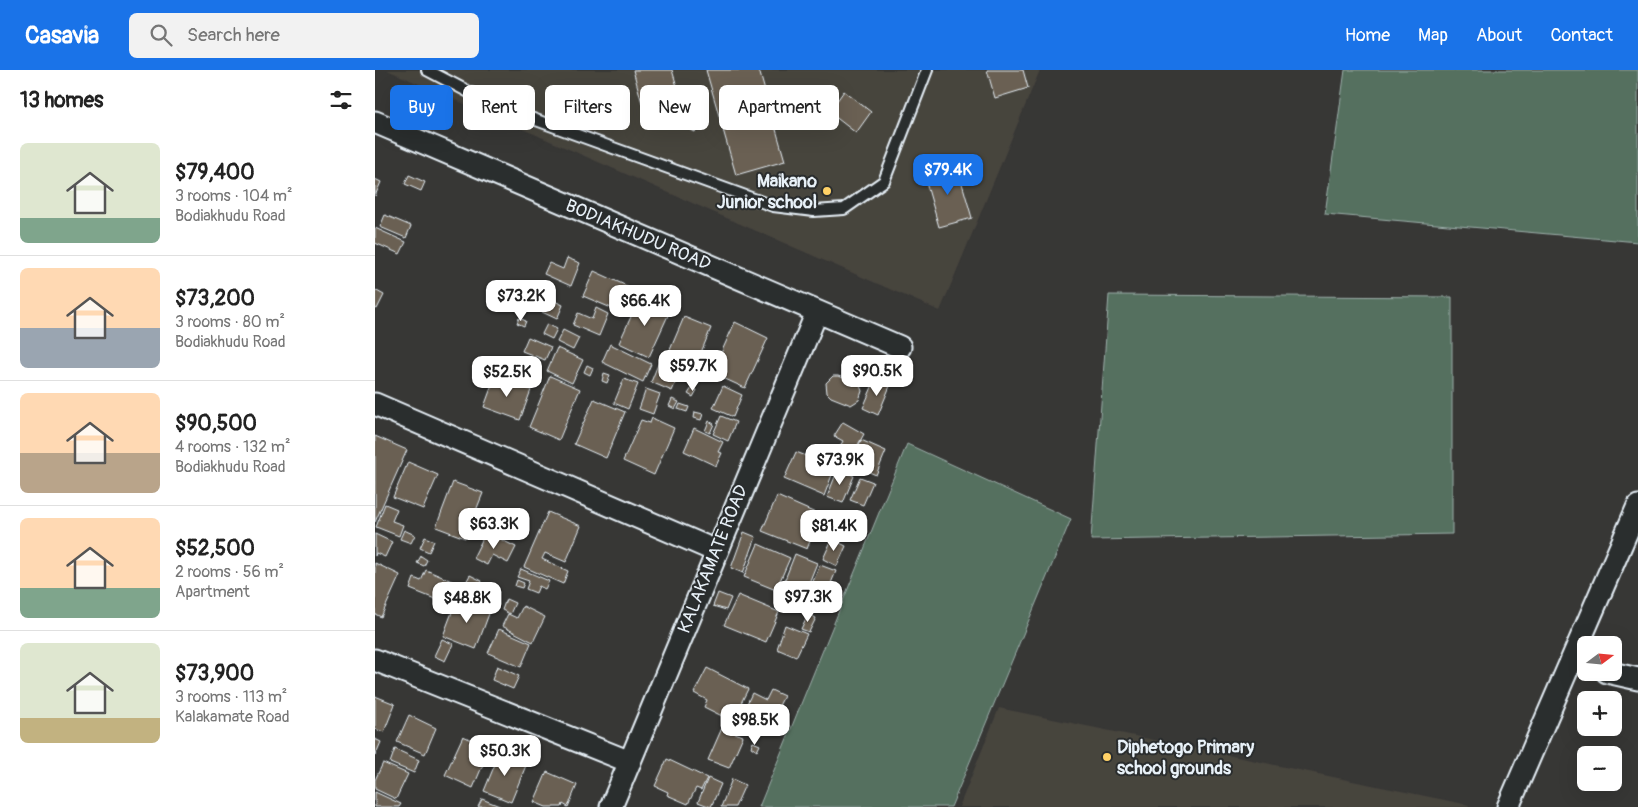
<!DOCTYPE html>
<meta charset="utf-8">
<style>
body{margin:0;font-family:Pangolin,sans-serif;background:#f2f2f2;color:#222;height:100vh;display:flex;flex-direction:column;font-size:19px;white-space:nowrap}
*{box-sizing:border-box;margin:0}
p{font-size:16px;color:#767676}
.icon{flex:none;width:28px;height:28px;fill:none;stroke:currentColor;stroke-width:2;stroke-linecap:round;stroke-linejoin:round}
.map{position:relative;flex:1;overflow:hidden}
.drawer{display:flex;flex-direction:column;background:#fff;width:375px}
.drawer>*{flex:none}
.banner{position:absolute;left:15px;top:15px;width:475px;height:45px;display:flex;gap:10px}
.needle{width:32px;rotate:74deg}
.buttons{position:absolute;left:1202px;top:566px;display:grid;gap:10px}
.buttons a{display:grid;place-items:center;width:45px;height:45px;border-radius:8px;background:#fff;box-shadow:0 5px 20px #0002;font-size:25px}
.price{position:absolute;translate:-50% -42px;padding:0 11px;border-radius:10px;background:#fff;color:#222;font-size:16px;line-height:32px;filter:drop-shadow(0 1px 2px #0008)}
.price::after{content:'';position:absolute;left:50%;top:30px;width:15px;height:11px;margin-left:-8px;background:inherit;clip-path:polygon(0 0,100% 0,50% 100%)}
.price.active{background:#1a73e8;color:#fff}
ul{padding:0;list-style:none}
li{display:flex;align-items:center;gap:15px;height:125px;padding:0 20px}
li+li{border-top:1px solid #e0e0e0}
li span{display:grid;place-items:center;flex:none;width:140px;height:100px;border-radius:8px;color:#555}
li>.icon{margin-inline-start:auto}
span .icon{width:60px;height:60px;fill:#fffc;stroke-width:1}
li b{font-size:21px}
h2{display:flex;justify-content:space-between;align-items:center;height:60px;padding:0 20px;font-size:21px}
.chip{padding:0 18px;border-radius:8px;background:#fff;box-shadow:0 5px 20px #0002;font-size:18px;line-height:45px}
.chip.active{background:#1a73e8;color:#fff}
header{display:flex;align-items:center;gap:30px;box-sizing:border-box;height:70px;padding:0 25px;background:#1a73e8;color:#fff}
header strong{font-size:24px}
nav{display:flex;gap:28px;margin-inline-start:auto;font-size:18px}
.search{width:350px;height:45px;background:#f2f2f2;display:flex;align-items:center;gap:12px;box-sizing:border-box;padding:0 18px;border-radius:8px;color:#767676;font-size:19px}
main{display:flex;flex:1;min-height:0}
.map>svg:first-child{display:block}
.built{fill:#47443e}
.green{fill:#55705f;stroke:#9eb0ac}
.building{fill:#6b6152;stroke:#e8f1f8}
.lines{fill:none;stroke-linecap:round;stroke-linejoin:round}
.lane-casing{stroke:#e8f1f8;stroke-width:14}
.street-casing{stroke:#e8f1f8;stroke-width:25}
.lane{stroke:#2a2d2e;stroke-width:10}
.street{stroke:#2a2d2e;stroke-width:21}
.poi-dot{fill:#ffd166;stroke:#2a2d2e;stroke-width:2}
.labels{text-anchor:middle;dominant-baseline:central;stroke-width:4;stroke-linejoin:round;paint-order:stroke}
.poi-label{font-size:18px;font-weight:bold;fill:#e8f1f8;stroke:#2a2d2e;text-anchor:end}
.street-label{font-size:18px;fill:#e8f1f8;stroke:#2a2d2e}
</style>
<header>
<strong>Casavia</strong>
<div class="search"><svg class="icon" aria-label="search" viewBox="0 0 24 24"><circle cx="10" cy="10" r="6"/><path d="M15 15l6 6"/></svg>Search here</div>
<nav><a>Home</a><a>Map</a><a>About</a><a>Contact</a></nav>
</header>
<main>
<section class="drawer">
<h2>13 homes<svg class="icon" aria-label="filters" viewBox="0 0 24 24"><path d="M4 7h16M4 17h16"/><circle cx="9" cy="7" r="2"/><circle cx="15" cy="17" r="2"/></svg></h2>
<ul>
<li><span style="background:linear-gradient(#dfe7d0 75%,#7fa58c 0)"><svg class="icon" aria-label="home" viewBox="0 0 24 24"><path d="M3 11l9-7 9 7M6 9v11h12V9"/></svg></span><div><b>$79,400</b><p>3 rooms · 104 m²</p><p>Bodiakhudu Road</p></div></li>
<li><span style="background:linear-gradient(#ffd9b3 60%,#9aa5b1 0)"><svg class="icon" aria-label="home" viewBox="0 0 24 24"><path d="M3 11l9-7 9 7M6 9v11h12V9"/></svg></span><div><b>$73,200</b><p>3 rooms · 80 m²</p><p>Bodiakhudu Road</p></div></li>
<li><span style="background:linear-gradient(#ffd9b3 60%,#b9a48a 0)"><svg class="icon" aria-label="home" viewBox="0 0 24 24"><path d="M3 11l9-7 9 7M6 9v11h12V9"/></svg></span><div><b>$90,500</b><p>4 rooms · 132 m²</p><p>Bodiakhudu Road</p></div></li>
<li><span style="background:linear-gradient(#ffd9b3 70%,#7fa58c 0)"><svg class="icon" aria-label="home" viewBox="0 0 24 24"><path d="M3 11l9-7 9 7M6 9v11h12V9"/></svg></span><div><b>$52,500</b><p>2 rooms · 56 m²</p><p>Apartment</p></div></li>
<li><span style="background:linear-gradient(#dfe7d0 75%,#c2b280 0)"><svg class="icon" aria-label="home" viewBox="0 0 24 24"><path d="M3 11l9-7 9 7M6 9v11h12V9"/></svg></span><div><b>$73,900</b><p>3 rooms · 113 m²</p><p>Kalakamate Road</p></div></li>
</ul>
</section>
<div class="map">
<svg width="1263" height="737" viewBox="0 0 1263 737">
<rect width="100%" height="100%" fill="#373735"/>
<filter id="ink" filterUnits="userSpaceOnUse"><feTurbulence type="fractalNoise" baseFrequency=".02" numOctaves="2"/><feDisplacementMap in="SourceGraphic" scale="10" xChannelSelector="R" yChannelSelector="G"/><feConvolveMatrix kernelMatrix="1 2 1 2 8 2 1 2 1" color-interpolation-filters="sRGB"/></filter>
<g filter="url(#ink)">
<path class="built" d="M12,0H665L565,241Z
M624,638L1094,735L1093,737H584Z"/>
<path class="green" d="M970,0H1263V172L950,144Z
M734,225L1077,227V464L716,470Z
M532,374L696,449L576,737H384Z"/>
<path class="building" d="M258,0H297L304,23L267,33Z
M331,0H384L410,91L361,105Z
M612,0H648L653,18L620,28Z
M469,21L496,42L481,63L454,42Z
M312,38L327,45L320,62L306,55Z
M582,96L597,148L564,157L549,105Z
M34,105L50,112L46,121L30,114Z
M0,109L6,112L0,126Z
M10,145L36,156L31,168L5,157Z
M0,158L31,172L25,184L0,173Z
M192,188L205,193L196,216L169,204L174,193L188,199Z
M219,201L252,216L241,240L208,226Z
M0,220L9,225L2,239L0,238Z
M156,220L188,235L182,249L150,234Z
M265,227L295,241L274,287L244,273Z
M221,238L233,244L224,266L198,255L203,243L217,249Z
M309,247L336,258L316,307L305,302L297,321L276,312L284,292L289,294Z
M144,248L151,251L149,256L142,253Z
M360,252L393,268L370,318L337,303Z
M172,254L182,259L177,269L167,264Z
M188,260L204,268L198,280L182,272Z
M153,267L176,277L170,290L147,281Z
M235,274L276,294L268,312L227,292Z
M182,278L208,290L197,313L172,301Z
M136,286L163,298L155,317L127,305Z
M212,295L218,298L215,305L209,302Z
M229,303L235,305L232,313L227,311Z
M175,306L205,319L184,370L154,357Z
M458,306H463L484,313L487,321L484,330L476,335L456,327L452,323L451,313Z
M120,307L156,320L145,350L109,337Z
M249,309L263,314L253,339L239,333Z
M500,310L515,316L503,345L488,338Z
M348,316L367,325L358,347L338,338Z
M317,318L322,320L318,327L313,324Z
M271,319L285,324L278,344L264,339Z
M219,329L250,342L231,388L199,374Z
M297,329L304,332L300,339L294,336Z
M305,334L314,337L312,342L303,339Z
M320,342L328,344L326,350L319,348Z
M346,346L361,352L353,371L338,364Z
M277,348L299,358L279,405L248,391L266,350L275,353Z
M334,351L339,354L335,363L330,361Z
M468,352L489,364L475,389L462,382L468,371L459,366Z
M319,358L348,372L343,382L347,383L341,396L309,381Z
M0,366L32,380L0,452Z
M486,370L511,381L501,405L476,394Z
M421,382L460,397L449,426L409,409Z
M33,392L63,405L48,439L18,427Z
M463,399L479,406L468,433L452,427Z
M485,407L498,412L488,435L475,430Z
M78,412L108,423L90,468L61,457Z
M402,426L445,445L432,479L387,461Z
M10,434L22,439L17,451L28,455L24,466L1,457Z
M173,442L206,456L191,492L170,483L167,489L193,501L188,514L149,497Z
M449,445L457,448L452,459L444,457Z
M468,452L476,456L472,466L464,462Z
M29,460L40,465L36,473L25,469Z
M111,462L141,477L133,493L117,485L112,495L98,488Z
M369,462L381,467L368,503L356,498Z
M0,464L17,472L10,487L1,483L0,486Z
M50,467L59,471L54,482L45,478Z
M457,469L471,476L462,496L448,489Z
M383,474L415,488L401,520L369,507Z
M420,484L442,493L431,520L429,519L425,530L405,522Z
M46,486L52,490L49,496L42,493Z
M0,493L25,505L6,547L0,544Z
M445,495L461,501L450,528L434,521Z
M146,499L174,511L170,519L164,516L161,523L151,519L154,511L142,507Z
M51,500L79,512L70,533L35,519L39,508L46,511Z
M95,505L107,511L98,530L85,523Z
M142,510L149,513L147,518L140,516Z
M343,523L356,528L351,540L338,536Z
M363,525L404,542L391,572L349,555Z
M82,529L115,541L101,579L68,566Z
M131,529L140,533L135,544L127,540Z
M148,536L170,547L158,572L127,556L133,544L142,548Z
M433,544L441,548L434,562L426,559Z
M410,555L432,564L421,587L402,579Z
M124,559L156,573L146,597L113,583Z
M67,569L78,574L70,591L59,586Z
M122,596L144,606L138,619L117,610Z
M332,598L373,619L357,651L329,637L332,630L319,623Z
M396,620L409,626L395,653L369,640L377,623L391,630Z
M0,626L20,634L9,662L0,659Z
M34,645L61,658L50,684L22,672Z
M387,653L393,657L389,662L383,658Z
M347,658L368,666L354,698L333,690Z
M88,666L115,678L98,718L70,705Z
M0,669L6,672L0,686Z
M378,672L385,675L382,681L376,677Z
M20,679L44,690L39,703L15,693Z
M125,682L152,693L136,732L109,721Z
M292,689L332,708L326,720L321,718L313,734L292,725L293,722L280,716Z
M8,693L33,704L21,729L0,719V710Z
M172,702L202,715L193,737L188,734L187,737H171L159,732Z
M333,708L346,714L336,737L323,732Z
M357,709L370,715L360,737H346Z
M0,722L26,734L24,737H0Z
M107,729L127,737H103Z"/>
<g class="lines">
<defs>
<path id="lane" d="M52,0L117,34L398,136L439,141L469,139L509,111L552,0"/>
<path id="street" d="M0,52L525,277
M0,334L341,481
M0,590L255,692
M1232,602L1263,609
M236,737L442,242
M1133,737L1263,436"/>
</defs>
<use href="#lane" class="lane-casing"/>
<use href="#street" class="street-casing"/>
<use href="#lane" class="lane"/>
<use href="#street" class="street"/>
</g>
</g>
<g class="poi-dot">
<circle cx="452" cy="121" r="5"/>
<circle cx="732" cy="687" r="5"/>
</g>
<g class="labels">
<g class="poi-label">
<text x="442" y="111">Maikano<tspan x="442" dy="21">Junior school</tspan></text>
<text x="742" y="677" text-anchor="start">Diphetogo Primary<tspan x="742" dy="21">school grounds</tspan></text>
</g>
<g class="street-label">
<text transform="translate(263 165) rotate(23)">BODIAKHUDU ROAD</text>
<text transform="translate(338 489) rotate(-68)">KALAKAMATE ROAD</text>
</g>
</g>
</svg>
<div class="buttons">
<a><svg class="needle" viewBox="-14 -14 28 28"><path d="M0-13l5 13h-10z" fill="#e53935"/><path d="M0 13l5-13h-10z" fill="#767676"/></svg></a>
<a>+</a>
<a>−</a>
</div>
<b class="price active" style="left:573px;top:126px">$79.4K</b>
<b class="price" style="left:146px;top:252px">$73.2K</b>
<b class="price" style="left:270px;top:257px">$66.4K</b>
<b class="price" style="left:318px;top:322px">$59.7K</b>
<b class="price" style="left:502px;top:327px">$90.5K</b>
<b class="price" style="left:132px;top:328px">$52.5K</b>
<b class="price" style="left:465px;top:416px">$73.9K</b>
<b class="price" style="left:119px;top:480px">$63.3K</b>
<b class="price" style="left:459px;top:482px">$81.4K</b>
<b class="price" style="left:433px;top:553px">$97.3K</b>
<b class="price" style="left:92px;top:554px">$48.8K</b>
<b class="price" style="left:380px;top:676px">$98.5K</b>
<b class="price" style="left:130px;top:707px">$50.3K</b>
<div class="banner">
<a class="chip active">Buy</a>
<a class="chip">Rent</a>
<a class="chip">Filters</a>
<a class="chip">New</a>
<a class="chip">Apartment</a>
</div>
</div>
</main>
